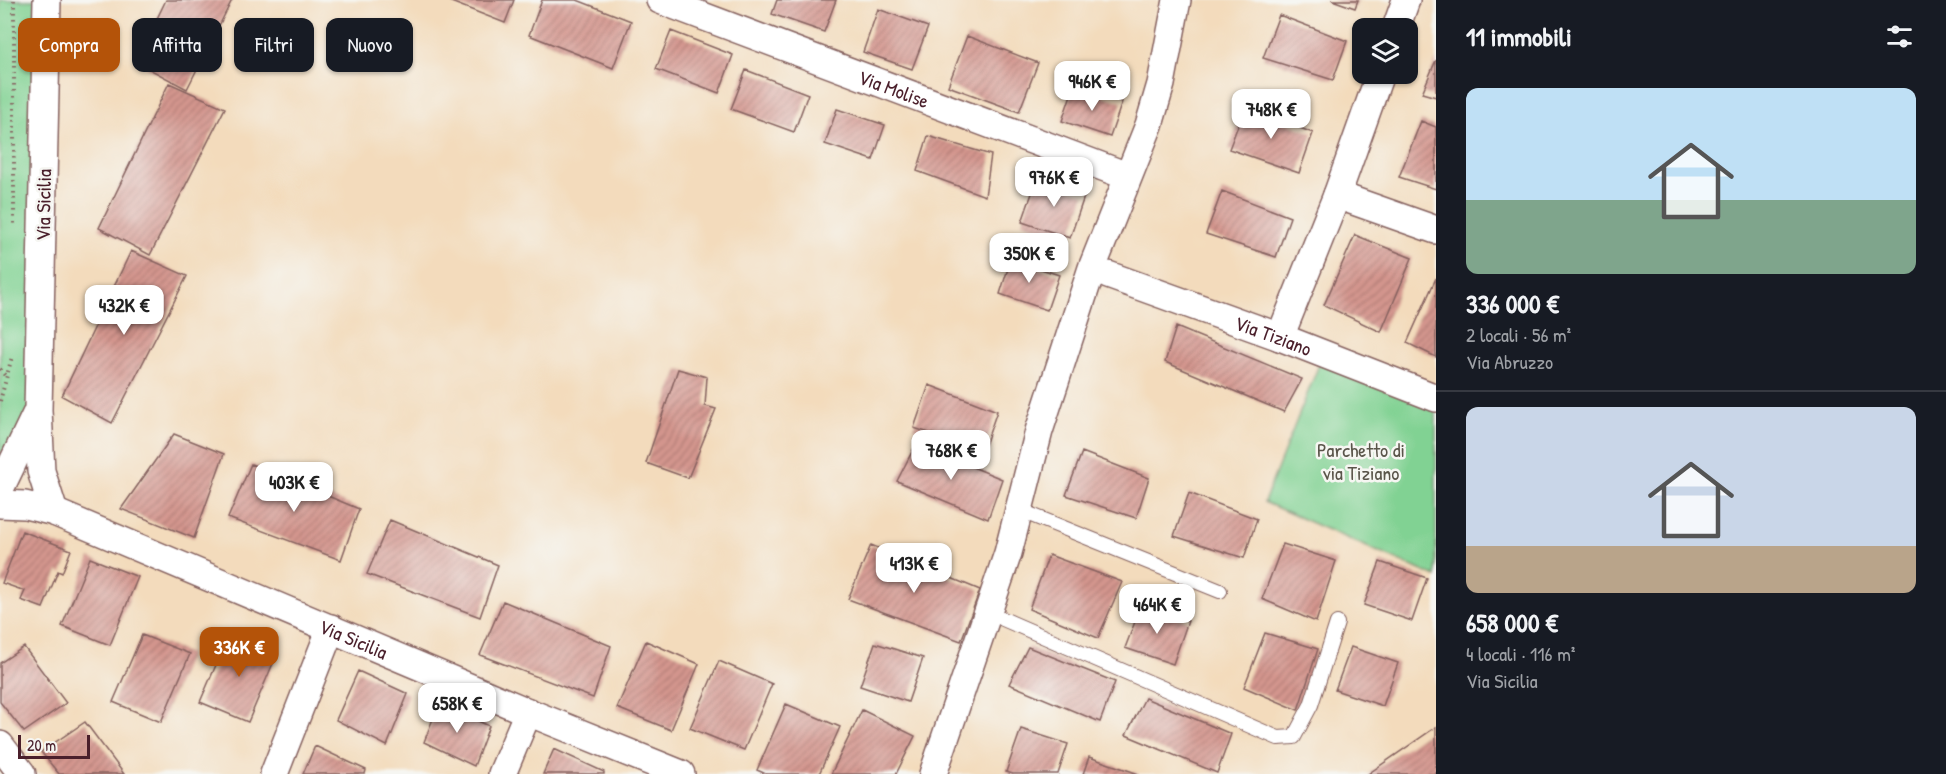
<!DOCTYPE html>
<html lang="it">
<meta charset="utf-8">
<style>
body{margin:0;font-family:"Patrick Hand",sans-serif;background:#242831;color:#f1f3f6;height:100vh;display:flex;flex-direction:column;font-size:22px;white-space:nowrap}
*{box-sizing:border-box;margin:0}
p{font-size:20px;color:#9ea1a6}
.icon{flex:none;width:33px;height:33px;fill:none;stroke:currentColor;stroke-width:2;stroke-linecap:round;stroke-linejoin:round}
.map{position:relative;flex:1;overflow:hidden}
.details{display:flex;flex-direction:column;background:#171b24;width:510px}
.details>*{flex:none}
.banner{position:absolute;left:18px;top:18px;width:570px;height:54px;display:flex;gap:12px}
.controls{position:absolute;left:1352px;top:18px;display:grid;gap:12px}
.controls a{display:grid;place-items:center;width:66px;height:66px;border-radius:12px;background:#171b24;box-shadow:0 2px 4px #0004;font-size:30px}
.scale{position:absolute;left:18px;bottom:15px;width:72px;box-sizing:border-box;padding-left:6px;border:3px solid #4a1f2b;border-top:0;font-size:16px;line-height:21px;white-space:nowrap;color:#4a1f2b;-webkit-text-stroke:4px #f6f6f2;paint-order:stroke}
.price{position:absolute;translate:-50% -51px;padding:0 14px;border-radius:12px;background:#fff;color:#222;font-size:20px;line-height:39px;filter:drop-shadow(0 2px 3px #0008)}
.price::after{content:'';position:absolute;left:50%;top:36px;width:18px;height:14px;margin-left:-9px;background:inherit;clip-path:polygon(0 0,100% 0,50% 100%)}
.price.selected{background:#b45309;color:#fff}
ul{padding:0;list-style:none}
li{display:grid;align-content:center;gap:12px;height:318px;padding:0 30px}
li+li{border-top:2px solid #363941}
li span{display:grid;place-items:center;height:186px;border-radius:12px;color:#555}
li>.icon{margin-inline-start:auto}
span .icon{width:108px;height:108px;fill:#fffc;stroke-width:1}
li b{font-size:26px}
h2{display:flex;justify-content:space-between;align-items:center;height:72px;padding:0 30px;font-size:26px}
.chip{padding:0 21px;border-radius:12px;background:#171b24;box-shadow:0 2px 4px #0004;font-size:21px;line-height:54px}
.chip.selected{background:#b45309;color:#fff}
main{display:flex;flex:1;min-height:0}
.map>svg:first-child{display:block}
.park{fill:#81d293;stroke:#66785f;stroke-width:1.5}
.building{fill:url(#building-hatch)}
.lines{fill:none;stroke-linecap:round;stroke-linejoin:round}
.lane-casing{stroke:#85615e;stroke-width:16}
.street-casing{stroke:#85615e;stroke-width:30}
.path{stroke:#85615e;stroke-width:4;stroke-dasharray:1.5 4.5;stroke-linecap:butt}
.lane{stroke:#fff;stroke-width:14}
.street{stroke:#fff;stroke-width:27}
.labels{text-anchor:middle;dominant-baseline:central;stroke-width:5;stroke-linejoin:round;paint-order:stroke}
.street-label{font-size:20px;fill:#4a1f2b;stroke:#f6f6f2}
.park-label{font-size:20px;fill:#5a554a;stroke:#f6f6f2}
</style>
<main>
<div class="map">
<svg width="1436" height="774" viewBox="0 0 1436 774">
<defs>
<pattern id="building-hatch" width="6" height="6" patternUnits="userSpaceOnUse" patternTransform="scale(1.5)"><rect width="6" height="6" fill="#d4968e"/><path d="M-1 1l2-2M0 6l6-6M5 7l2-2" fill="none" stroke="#ae7a74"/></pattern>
</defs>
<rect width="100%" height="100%" fill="#f6f6f2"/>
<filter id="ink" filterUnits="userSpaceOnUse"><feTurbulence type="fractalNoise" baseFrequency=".0167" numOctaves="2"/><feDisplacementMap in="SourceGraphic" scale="12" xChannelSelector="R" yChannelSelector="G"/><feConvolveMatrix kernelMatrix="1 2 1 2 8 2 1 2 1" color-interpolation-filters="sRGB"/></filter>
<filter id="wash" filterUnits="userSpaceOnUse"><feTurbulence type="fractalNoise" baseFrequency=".008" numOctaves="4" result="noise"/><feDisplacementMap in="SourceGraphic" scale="24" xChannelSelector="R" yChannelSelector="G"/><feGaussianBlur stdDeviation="1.35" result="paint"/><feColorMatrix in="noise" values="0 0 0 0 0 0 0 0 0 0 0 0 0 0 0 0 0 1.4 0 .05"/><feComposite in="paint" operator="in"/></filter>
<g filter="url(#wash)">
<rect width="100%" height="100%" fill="#f3dbbc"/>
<path class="park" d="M0,0H36L38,410L0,455Z
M1322,357L1436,405V577L1264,502Z"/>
<g id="blocks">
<path class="building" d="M166,0H232L187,89L136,62Z
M446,0H514L505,23Z
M542,0H577L631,21L613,68L529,35Z
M777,0H836L824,32L772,14Z
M1332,0H1358L1355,8Z
M878,9L928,27L912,69L863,52Z
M1279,15L1347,41L1333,80L1263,58Z
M671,31L733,55L719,93L656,69Z
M967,36L1038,63L1019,112L948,86Z
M1436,60V97L1422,93Z
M746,70L808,94L794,132L731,109Z
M169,83L225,108L150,255L99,228Z
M1074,86L1122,102L1110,137L1062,121Z
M1245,107L1313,133L1299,173L1229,149Z
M837,109L885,125L873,160L825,144Z
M1421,121L1436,127V189L1399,177Z
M928,136L991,155L985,196L917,171Z
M1037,179L1085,194L1070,238L1022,222Z
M1222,191L1290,217L1276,257L1206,234Z
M1355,235L1412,258L1381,332L1324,305Z
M131,251L187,276L112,423L62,396Z
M1011,259L1059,275L1047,310L1000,294Z
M1436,278V357L1407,343Z
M1176,327L1302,379L1284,412L1165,362Z
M678,369L707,377L705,406L716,409L688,478L646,463Z
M929,385L997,411L983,451L914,428Z
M174,434L224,454L194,538L121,509Z
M916,444L1002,479L988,519L897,481Z
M1082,452L1149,478L1136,518L1066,495Z
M251,464L359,509L341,560L228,518Z
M1189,493L1257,519L1244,558L1174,536Z
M390,520L498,565L480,617L367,574Z
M22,531L71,550L62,573L58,571L43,608L21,600L25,591L2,583Z
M1283,544L1336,561L1316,622L1262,599Z
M871,545L980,590L961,641L848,599Z
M1049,555L1122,582L1098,638L1029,609Z
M90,558L138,577L110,645L62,626Z
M1380,562L1427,578L1412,621L1364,605Z
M503,601L611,646L593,698L480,655Z
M1141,606L1188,621L1173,664L1125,648Z
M1265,633L1318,649L1298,710L1244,687Z
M142,635L190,654L161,722L113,702Z
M229,635L277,654L248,722L200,702Z
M646,641L699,664L671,730L617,708Z
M875,643L923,658L908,702L860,686Z
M24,647L66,703L24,732L0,702V663Z
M1028,647L1115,682L1100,722L1009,684Z
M1351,647L1398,663L1383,706L1335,690Z
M719,661L772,684L744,750L690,728Z
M358,671L408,694L387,746L336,720Z
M1145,698L1231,734L1217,773L1126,735Z
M439,703L489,726L474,766L424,742Z
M786,704L840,727L819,774H766L757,770Z
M862,710L915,736L896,774H831Z
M85,722L124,774H59L41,752Z
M1436,727V774H1368Z
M1021,729L1068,744L1058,774H1013L1006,772Z
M315,746L366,770L365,774H303Z
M554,749L604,772V774H543Z
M1089,757L1139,774H1083Z"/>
</g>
</g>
<g filter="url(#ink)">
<use href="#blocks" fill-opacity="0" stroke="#85615e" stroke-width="1.5"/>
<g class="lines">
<defs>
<path id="lane" d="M1019,510L1220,591
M1003,619L1278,738L1294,737L1311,705L1337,623"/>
<g id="street">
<path d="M47,0L38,410L41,471L54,512"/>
<path id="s1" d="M660,0L1127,176"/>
<path d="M1396,28L1406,0"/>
<path d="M1337,195L1436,230"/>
<path id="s2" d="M1108,275L1280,337L1436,398"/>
<path d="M1280,337L1337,195L1380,74"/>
<path d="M0,489L36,414"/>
<path id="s3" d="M0,504L25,505L54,512L528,712L681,774"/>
<path d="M0,745L22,774"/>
<path d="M274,774L331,628"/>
<path d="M502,774L528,712"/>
<path d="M933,774L1008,553L1039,431L1092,268L1149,125L1161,84L1177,0"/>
</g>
</defs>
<use href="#lane" class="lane-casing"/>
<use href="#street" class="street-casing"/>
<path class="path" d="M14,0V224
M0,369L6,377
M0,401L12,357"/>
<use href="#lane" class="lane"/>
<use href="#street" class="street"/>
</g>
</g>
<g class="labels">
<g class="street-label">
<text stroke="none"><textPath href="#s1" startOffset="250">Via Molise</textPath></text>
<text transform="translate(43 205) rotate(-89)">Via Sicilia</text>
<text stroke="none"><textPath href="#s2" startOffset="176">Via Tiziano</textPath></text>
<text stroke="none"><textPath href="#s3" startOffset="380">Via Sicilia</textPath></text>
</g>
<g class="park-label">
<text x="1361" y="449">Parchetto di<tspan x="1361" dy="23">via Tiziano</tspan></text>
</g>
</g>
</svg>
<div class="controls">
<a><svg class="icon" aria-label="layers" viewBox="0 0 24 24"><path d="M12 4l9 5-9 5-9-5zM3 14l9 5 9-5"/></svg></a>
</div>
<div class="scale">20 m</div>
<b class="price" style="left:1092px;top:112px">946K €</b>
<b class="price" style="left:1271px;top:140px">748K €</b>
<b class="price" style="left:1054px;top:208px">976K €</b>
<b class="price" style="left:1029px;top:284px">350K €</b>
<b class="price" style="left:124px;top:336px">432K €</b>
<b class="price" style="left:951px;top:481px">768K €</b>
<b class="price" style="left:294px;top:513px">403K €</b>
<b class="price" style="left:914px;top:594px">413K €</b>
<b class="price" style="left:1157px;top:635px">464K €</b>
<b class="price selected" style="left:239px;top:678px">336K €</b>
<b class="price" style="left:457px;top:734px">658K €</b>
<div class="banner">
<a class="chip selected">Compra</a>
<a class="chip">Affitta</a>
<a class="chip">Filtri</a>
<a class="chip">Nuovo</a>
</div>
</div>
<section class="details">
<h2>11 immobili<svg class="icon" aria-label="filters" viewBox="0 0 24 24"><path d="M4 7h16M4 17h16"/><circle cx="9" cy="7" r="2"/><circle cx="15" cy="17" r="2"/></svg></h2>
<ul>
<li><span style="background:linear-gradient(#bfe0f5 60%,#7fa58c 0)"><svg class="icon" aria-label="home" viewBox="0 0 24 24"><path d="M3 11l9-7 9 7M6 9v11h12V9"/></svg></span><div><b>336 000 €</b><p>2 locali · 56 m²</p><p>Via Abruzzo</p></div></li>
<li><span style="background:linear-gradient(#c9d6e8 75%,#b9a48a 0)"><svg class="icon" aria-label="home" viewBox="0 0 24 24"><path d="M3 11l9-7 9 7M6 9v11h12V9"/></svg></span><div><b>658 000 €</b><p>4 locali · 116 m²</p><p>Via Sicilia</p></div></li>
</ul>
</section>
</main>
